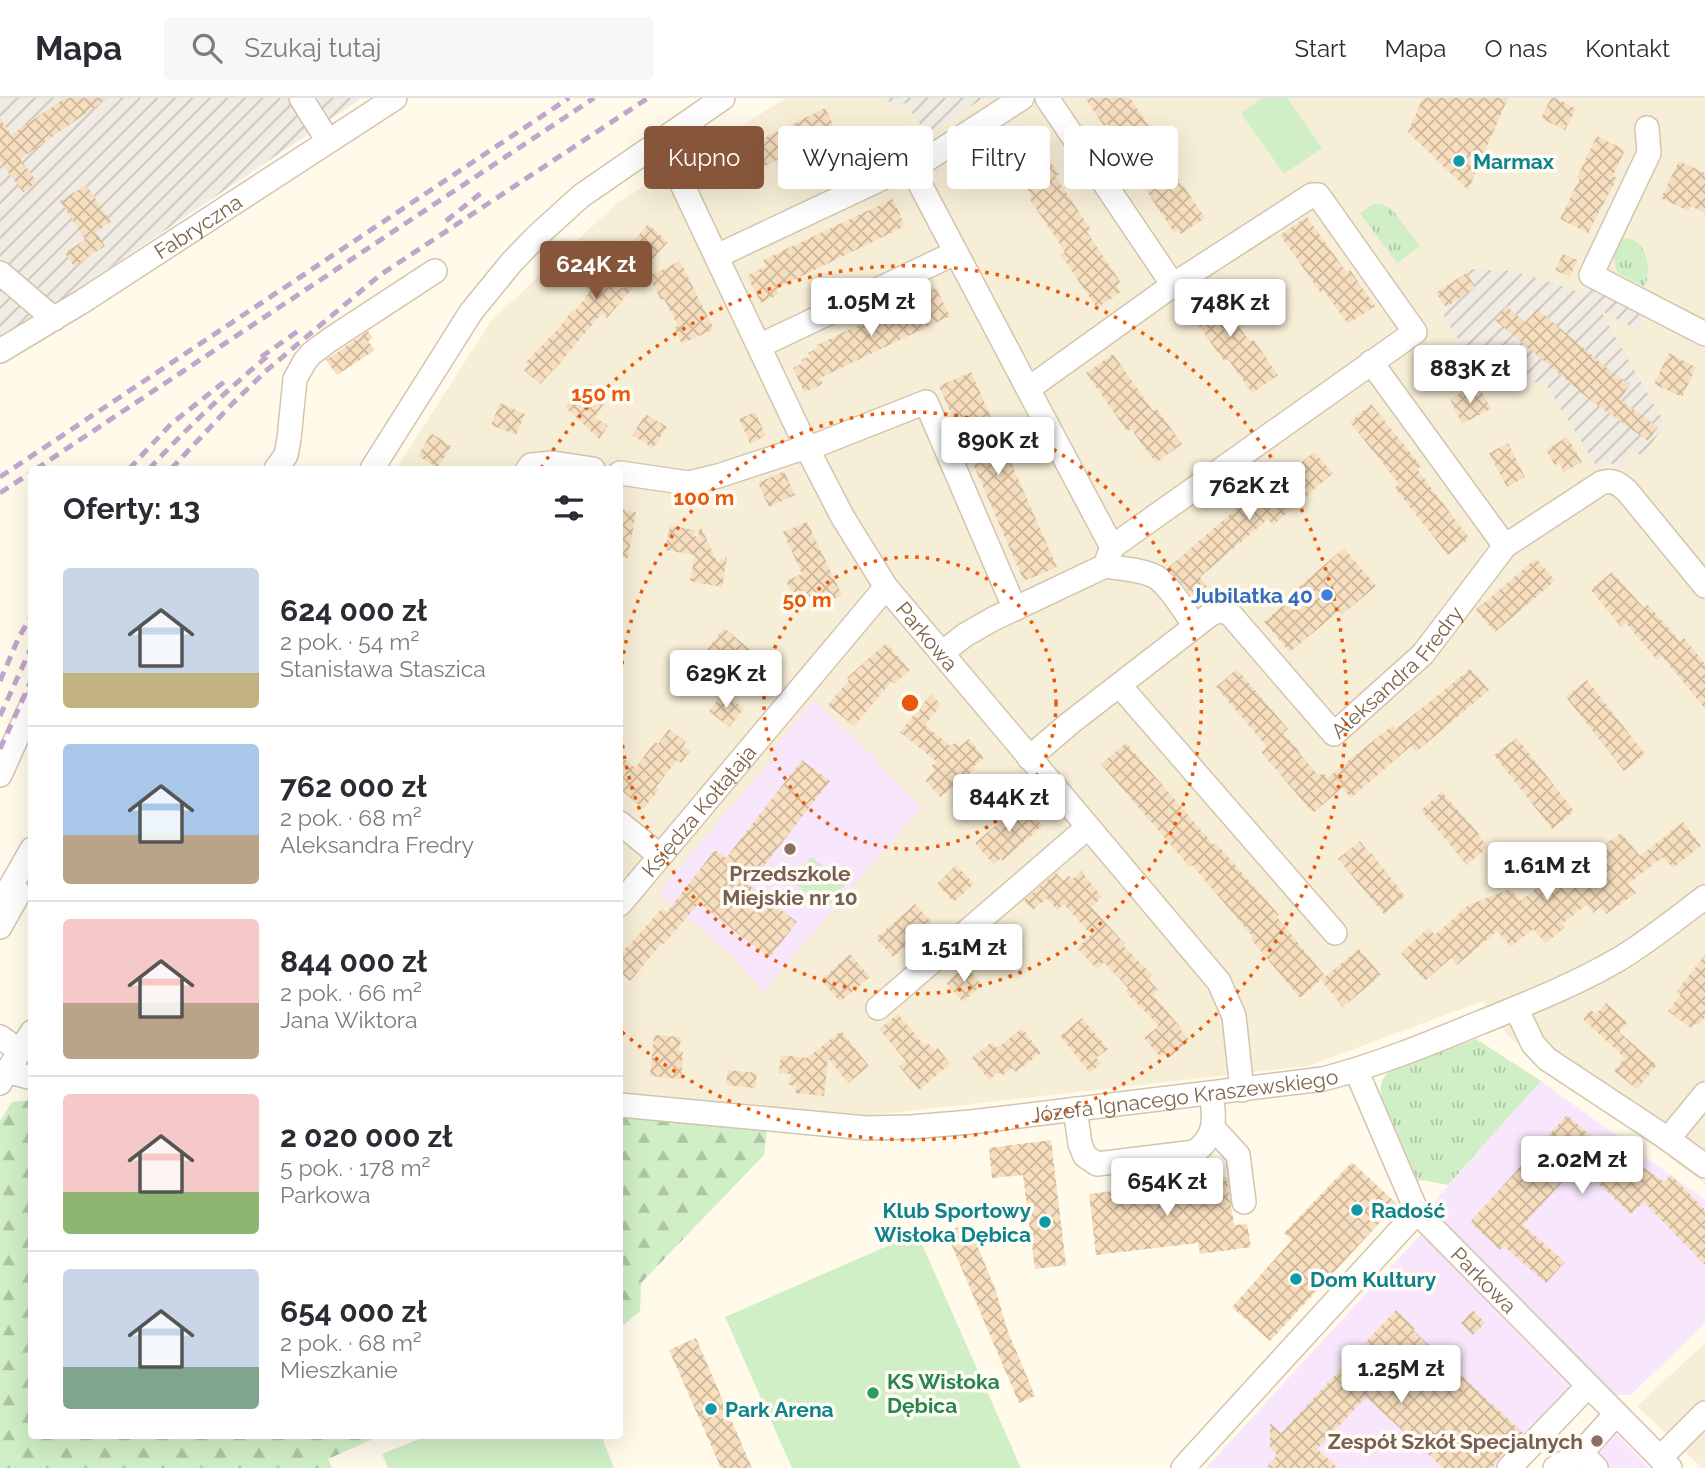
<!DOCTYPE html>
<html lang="pl">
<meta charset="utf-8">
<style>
body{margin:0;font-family:Raleway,sans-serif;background:#f7f7f7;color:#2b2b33;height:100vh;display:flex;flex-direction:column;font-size:26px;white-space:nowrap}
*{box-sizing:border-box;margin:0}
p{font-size:23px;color:#7c7c81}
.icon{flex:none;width:38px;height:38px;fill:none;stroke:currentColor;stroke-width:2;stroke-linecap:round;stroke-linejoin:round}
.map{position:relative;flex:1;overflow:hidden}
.panel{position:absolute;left:28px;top:368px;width:595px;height:973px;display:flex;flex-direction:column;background:#fff;border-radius:7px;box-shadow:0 7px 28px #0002}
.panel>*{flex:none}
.banner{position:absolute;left:644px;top:28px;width:665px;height:63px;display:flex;gap:14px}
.price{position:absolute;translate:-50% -60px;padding:0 16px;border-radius:7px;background:#fff;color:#222;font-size:23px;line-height:46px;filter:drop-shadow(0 2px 4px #0008)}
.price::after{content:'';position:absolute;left:50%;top:42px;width:21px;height:16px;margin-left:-10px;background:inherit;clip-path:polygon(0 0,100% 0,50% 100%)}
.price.current{background:#86553a;color:#fff}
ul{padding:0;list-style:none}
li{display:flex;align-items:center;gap:21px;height:175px;padding:0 35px}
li+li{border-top:2px solid #e1e1e2}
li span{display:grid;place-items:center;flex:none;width:196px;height:140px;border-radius:7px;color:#555}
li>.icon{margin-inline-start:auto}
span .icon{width:84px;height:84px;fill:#fffc;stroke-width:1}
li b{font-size:30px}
h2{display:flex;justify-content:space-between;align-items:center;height:84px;padding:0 35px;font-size:30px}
.pill{padding:0 24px;border-radius:7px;background:#fff;box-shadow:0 7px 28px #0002;font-size:24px;line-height:63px}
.pill.current{background:#86553a;color:#fff}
header{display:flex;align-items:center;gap:42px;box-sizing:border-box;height:98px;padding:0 35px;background:#fff;border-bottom:2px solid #e1e1e2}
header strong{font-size:33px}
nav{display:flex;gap:38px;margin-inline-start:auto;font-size:24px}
.search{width:490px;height:63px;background:#f7f7f7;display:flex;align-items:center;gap:18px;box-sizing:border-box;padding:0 24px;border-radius:7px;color:#7c7c81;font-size:26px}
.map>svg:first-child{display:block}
.residential{fill:#f7eed7}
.industrial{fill:url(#industrial-furrows)}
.education{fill:#f7e6fc}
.grass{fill:url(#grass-tufts)}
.forest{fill:url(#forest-firs)}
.pitch{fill:#d0efc6}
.building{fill:url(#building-cross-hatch)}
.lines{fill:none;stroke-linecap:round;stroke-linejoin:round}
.minor-casing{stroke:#d4c4ad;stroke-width:26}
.minor{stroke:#fff;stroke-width:23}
.rail{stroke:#c0a5cc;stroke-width:5;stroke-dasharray:10 7;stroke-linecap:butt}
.ring{fill:none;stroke:#e8590c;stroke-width:3.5;stroke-dasharray:3.5 7}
.culture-dot{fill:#0f9aa8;stroke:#fffcf3;stroke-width:2.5}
.shop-dot{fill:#3f7fe0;stroke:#fffcf3;stroke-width:2.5}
.education-dot{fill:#8d6e63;stroke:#fffcf3;stroke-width:2.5}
.leisure-dot{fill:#2e9e5b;stroke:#fffcf3;stroke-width:2.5}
.labels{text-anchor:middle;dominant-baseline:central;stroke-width:7;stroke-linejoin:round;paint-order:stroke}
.culture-label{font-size:21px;font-weight:bold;fill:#0d838f;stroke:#fffcf3;text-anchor:start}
.street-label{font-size:21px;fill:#7e6449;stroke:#fffcf3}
.shop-label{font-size:21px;font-weight:bold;fill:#366cbe;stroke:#fffcf3;text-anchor:end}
.education-label{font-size:21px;font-weight:bold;fill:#785e54;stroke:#fffcf3}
.leisure-label{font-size:21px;font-weight:bold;fill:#27864d;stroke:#fffcf3;text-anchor:start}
.centre{fill:#e8590c;stroke:#fffcf3;stroke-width:3.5}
.ring-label{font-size:21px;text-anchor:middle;font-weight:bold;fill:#e8590c;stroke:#fffcf3;stroke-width:7;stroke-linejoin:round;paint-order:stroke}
</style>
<header>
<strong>Mapa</strong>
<div class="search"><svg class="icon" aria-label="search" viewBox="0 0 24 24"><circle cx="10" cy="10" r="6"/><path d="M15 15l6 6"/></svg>Szukaj tutaj</div>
<nav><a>Start</a><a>Mapa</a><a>O nas</a><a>Kontakt</a></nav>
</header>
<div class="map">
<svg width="1705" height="1370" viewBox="0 0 1705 1370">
<defs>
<pattern id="industrial-furrows" width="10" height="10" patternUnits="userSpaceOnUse" patternTransform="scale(1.75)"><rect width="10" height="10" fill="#f0ebe3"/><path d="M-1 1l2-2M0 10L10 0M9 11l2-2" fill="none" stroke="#c8c2ba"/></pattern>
<pattern id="grass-tufts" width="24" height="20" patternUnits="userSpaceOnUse" patternTransform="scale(1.75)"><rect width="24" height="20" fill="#d0efc6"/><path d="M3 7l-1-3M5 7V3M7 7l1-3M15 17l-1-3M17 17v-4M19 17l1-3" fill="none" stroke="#aec5a3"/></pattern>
<pattern id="forest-firs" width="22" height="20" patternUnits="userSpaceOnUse" patternTransform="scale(1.75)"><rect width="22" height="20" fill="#d0efc6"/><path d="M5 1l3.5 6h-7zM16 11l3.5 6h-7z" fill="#aec5a3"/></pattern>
<pattern id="building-cross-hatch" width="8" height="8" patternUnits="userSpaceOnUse" patternTransform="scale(1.75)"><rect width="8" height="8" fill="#f7debe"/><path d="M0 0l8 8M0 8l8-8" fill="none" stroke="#cdb89c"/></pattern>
</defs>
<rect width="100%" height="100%" fill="#fffaea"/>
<path class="residential" d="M786,0H1705V1086L1511,941L1483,903L1308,968L865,1018L620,994V371H396L491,223L617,105Z
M1705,1245V1370H1702L1637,1308Z"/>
<path class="industrial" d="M0,0H362L63,201L0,238Z
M887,0H983L928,37L905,5L894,11Z
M1465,171L1512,173L1544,182L1586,197L1590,190L1644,219L1637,232L1600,212L1665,326L1643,358L1629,352L1623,370L1602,362L1599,372L1543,282L1510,292L1505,272L1467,254L1444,220L1446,209L1436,195L1465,175Z"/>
<path class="education" d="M813,602L877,662L876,665L921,709L763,894L735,861L659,794L772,661V652Z
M1541,983L1705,1102V1225L1631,1297H1615L1459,1139L1431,1107Z
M1422,1135L1580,1286L1500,1370H1206Z
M1598,1317L1649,1370H1545Z"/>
<path class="grass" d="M1373,106H1380L1391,110L1420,148L1397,165L1360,115Z
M1619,141C1623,141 1627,140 1631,141C1648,146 1652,176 1644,189L1617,174L1613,156Z
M811,759L846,786L827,810L791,783Z
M1476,941L1541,983L1448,1087L1422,1082L1418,1083L1381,998C1380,987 1381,980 1390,973Z"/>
<path class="forest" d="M31,1002L32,1337H382L328,1361L332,1370H0V1023L12,1004Z
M620,1019L767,1033L764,1057L641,1185L640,1213L620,1230Z"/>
<path class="pitch" d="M1262,0H1287L1322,50L1284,76L1241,15Z
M917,1135L1021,1370H792L725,1219Z
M429,1337H601L614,1370H388L382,1356Z"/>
<path class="building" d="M65,0H108L20,61L37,84L23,94L0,63V20L11,37Z
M1085,0H1130L1173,64L1169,67L1205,120L1181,136L1178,132L1174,135L1144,89L1147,87L1119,43L1107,26L1104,28Z
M1423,0H1508L1468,92L1408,34Z
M1551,0H1556L1576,11L1565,32L1541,20Z
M825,10L836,33L717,92L706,69Z
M1021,29L1026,36L1030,33L1059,76L1055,78L1091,132L1087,134L1121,185L1117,187L1121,194L1097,210L1061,157L1065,154L1029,100L1032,98L997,46Z
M1597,38L1625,52L1613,78L1617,80L1588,135L1560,121L1580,80L1577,79Z
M855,40L863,57L847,64L839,48Z
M1679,63L1705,75V115L1690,108L1688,113L1661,100Z
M86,87L111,124L85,141L60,103Z
M893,101L905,128L777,190L779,196L761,205L747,178L766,168L763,162Z
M1307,119L1347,175L1350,172L1375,208L1348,226L1324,193L1321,195L1280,137Z
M648,126L668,144L645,169L642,162L615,193L639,183L607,220L602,215L560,265L540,286L524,272L528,267L526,264L557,232L572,213L574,214L612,166L597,153L608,141L624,154Z
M96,134L105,148L74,168L65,155Z
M1563,156L1577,162L1570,179L1555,172Z
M680,163L714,231L682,246L674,230L678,228L664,201L661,202L649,178Z
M1466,175L1476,189L1446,209L1436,195Z
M1209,187L1250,244L1253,241L1278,277L1252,295L1228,261L1224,263L1183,206Z
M936,190L950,218L820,280L823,286L804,294L793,270L803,265L801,262L810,258L808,255L818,250L817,247Z
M1506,208L1526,225L1537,211L1612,274L1630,286L1620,302L1658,329L1648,343L1589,301L1495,222Z
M368,233L373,240L368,243L375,252L337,277L326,262Z
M1669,255L1696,269L1682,299L1654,286Z
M1113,256L1153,313L1157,311L1182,346L1156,365L1131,331L1127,333L1086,275Z
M971,274L1057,469L1024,483L939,288Z
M589,285L609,298L595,319L608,328L599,341L565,309L570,302L576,306Z
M1474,288L1478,296L1482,294L1491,311L1462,326L1450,301Z
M500,305L525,316L516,337L491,327Z
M1371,306L1421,368L1417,371L1469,440L1448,457L1395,390L1399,386L1350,324Z
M755,314L766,338L750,345L739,321Z
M646,316L667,329L653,350L632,337Z
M431,335L451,348L438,370L418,358Z
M1567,339L1582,364L1564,374L1559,365L1555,367L1546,352Z
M1508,345L1525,379L1507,389L1489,355Z
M1314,354L1333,375L1273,427L1268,421L1200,479L1207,488L1194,499L1168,470L1250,399L1252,403L1271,388L1272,389Z
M784,373L795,397L769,409L758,385Z
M620,411L636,414L628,460L620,459Z
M807,424L842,497L833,501L792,497L786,483L802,476L783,434Z
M700,427L717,464L727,459L722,489L690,483L695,457L665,452L670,428L695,432L694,438L698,439Z
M1344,450L1376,488L1343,516L1339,513L1290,554L1264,524L1281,509L1279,506Z
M1536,460L1555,483L1495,534L1476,512Z
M1612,474L1644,510L1648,507L1680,543L1684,540L1705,566V611L1662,558L1657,562L1626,525L1621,529L1591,492Z
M724,530L759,559L732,590L712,573L715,569L702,558Z
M886,545L910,572L894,586L892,583L854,628L828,607L849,582L847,580Z
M1237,571L1288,631L1283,635L1300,654L1299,655L1319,678L1323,675L1327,680L1393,627L1396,631L1470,571L1489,592L1416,654L1411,648L1351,700L1342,690L1313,715L1261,654L1267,649L1216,589Z
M1587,582L1645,656L1624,673L1566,599Z
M724,594L744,611L729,629L709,613Z
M931,596L941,607L925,627L950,648L955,645L959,649L969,641L984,660L974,668L975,671L940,699L925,682L935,673L931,668L937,664L900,634Z
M669,631L686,644L683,648L690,653L681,665L677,662L656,689L659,692L643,711L620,691V657L635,670L655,644L658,646Z
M1517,640L1574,713L1552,731L1494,657Z
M1126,645L1214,747L1216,745L1279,817L1277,819L1325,878L1300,900L1251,841L1253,839L1192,767L1190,769L1101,666Z
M802,662L830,683L749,787L797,824L769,860L699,805L664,846L662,845L630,883L620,874V857L627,848L628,849L662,810L667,814L715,752L726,760Z
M1442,694L1479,736L1478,737L1488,749L1467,767L1421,712Z
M1022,705L1042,728L1002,763L1001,760L994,767L975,745Z
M1683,724L1701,748L1673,770L1663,759L1628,786L1636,795L1606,816L1600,809L1593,815L1587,806L1562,826L1565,829L1546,845L1533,831L1511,849L1497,833L1457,867L1451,860L1425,883L1401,855L1429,830L1435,837L1469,807L1510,791L1521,803L1555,775L1557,778L1577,764L1584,773L1605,757L1607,745L1621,735L1640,758Z
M1360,743L1370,756L1371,755L1405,798L1384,816L1338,761Z
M956,767L974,786L954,804L937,786Z
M1081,773L1102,799L1091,809L1125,846L1123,847L1152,877L1148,881L1158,892L1153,897L1181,930L1180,931L1189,942L1169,960L1165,955L1160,959L1144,940L1159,928L1125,893L1128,890L1104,864L1097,871L1077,850L1091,837L1064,806L1057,812L1047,800L1033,812L1024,802L1056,775L1063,783L1069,778L1073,781Z
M915,806L932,825L893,859L876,840Z
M1009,829L1025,847L1005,863L990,845Z
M1359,851L1381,877L1343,909L1321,882Z
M850,856L870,879L840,904L821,882Z
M1705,857V919L1699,927L1696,925L1692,931L1668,913L1681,896L1677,893Z
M966,868L982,887L963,904L946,885Z
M1606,905L1627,925L1619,934L1657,967L1637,991L1614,973L1625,960L1583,921L1591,912L1596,916Z
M898,916L925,948L928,945L934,953L938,950L950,966L919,992L899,968L906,963L879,931Z
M1082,920L1108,951L1096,960L1101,965L1090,975L1060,938Z
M1022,930L1041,955L1016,974L1012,970L1002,978L999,974L989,982L972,960L992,944L997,950Z
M841,933L869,968L848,985L828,960L824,998L796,995V988L789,987L791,976L779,975L781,957L807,960Z
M654,937L681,939L679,953H683L681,981L650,978Z
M728,972L757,975L755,990L726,987Z
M1567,1017L1616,1060L1621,1054L1664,1084L1671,1077L1705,1112V1167L1644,1104L1631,1116L1578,1067L1523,1127L1565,1164L1546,1185L1504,1148L1500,1152L1470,1124Z
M1051,1042L1066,1167L1035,1171L1023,1077L992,1080L989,1050Z
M1352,1064L1397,1106L1270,1243L1232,1209L1292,1142L1284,1135Z
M1227,1079L1234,1127L1247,1126L1251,1149L1200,1156L1198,1145L1096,1157L1089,1096Z
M968,1125L996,1193L1007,1231L1035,1298L1019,1305L946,1134Z
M1396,1212L1415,1230L1413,1232L1523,1335L1499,1360L1492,1370H1443L1366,1299L1317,1351L1338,1370H1266L1277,1357L1270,1350V1325L1281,1335Z
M1473,1212L1485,1225L1473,1237L1461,1225Z
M696,1240L752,1370H721L669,1252Z"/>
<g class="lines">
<defs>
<g id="minor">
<path d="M301,0L328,43"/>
<path d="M1047,0L1173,187"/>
<path d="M1647,30L1649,55L1591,177L1705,236"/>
<path id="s1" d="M661,42L807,350L842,418L886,489L1219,884L1234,918L1242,992"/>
<path d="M912,71L1028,291"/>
<path d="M717,158L887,78L912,71L1022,0"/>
<path d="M0,175L54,221"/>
<path d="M759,248L955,155"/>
<path id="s2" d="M0,253L83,203L395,0"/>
<path d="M1371,264L1505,448"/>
<path d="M276,371L286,357L289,341L295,281L305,263L312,255L331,241L435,173"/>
<path d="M372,371L471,214L511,165L537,138L581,98L723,0"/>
<path d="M528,371L531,367L553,365L593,371"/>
<path d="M620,375L689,385L718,378L791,354L817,347L926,304L1015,511"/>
<path d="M1105,468C1119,470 1144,472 1156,479C1170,488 1185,514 1195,528"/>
<path d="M942,555L965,537L993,521L1105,468L1112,449L1415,234L1318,97H1312L1173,187L1028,291L1112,449"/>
<path d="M1120,588L1335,835"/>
<path id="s3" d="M1029,660L1070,625L1211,516L1222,512L1231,517L1334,636L1423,556L1505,448L1601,385C1612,381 1618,385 1627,393L1705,488"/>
<path d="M0,677L32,606"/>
<path d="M620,725L660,758"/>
<path id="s4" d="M620,806L886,489"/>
<path d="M0,807L32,751"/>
<path d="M0,829L19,795"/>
<path d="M878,910L1088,729"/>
<path d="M1516,910L1533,946L1547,961L1668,1041L1705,1068"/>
<path d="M0,939L20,953"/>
<path d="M9,971L17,976L32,980"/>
<path id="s5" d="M1356,972L1417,1114L1670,1370"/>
<path d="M0,985L32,934"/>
<path id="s6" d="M620,1007L866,1030L911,1029L971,1024L1323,981C1377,967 1428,946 1479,925C1526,906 1575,887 1619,861C1649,843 1677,820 1705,799"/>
<path d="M1075,1011L1080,1046L1085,1058L1097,1066L1195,1054C1217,1037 1215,1020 1211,995"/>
<path d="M1213,1030L1238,1057L1244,1104"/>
<path d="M1668,1041L1705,996"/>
<path d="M1581,1355L1596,1370"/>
<path d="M1660,1360L1705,1315"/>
<path d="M1183,1370L1417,1114"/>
<path d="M1509,1370L1588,1288"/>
<path d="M1555,1370L1581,1355L1616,1316"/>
</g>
</defs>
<use href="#minor" class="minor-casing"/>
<use href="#minor" class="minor"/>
<path class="rail" d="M446,123L481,95
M261,259L298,233
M36,371L594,0
M129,371L171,326L229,280
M149,371C187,330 227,292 270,256
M171,371L233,305L267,272L380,177L648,0
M0,379L569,0
M0,395L32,374
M0,583L19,539L32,517
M0,618L32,548
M0,651L32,581"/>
</g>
<g class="ring">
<circle cx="910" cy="605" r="146"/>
<path d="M620 587A291 291 0 1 1 620 623"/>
<path d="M541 370A437 437 0 1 1 620 932"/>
</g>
<g class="culture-dot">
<circle cx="1459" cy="63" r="7"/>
<circle cx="1357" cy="1112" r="7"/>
<circle cx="1045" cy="1124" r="7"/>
<circle cx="1296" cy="1181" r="7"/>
<circle cx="711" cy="1311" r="7"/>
</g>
<circle class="shop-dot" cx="1327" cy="497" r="7"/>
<g class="education-dot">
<circle cx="790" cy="751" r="7"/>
<circle cx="1597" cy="1343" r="7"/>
</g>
<circle class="leisure-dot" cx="873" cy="1295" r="7"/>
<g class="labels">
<g class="culture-label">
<text x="1473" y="63">Marmax</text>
<text x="1031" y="1112" text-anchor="end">Klub Sportowy<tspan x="1031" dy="24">Wisłoka Dębica</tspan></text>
<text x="1371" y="1112">Radość</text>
<text x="1310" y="1181">Dom Kultury</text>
<text x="725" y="1311">Park Arena</text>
</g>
<g class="street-label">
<text stroke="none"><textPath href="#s2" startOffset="234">Fabryczna</textPath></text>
<text stroke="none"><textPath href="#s1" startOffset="565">Parkowa</textPath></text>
<text stroke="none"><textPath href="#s3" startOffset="500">Aleksandra Fredry</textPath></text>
<text stroke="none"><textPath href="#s4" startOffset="122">Księdza Kołłątaja</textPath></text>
<text stroke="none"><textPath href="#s6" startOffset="567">Józefa Ignacego Kraszewskiego</textPath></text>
<text stroke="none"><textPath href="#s5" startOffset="250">Parkowa</textPath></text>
</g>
<g class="shop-label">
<text x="1313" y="497">Jubilatka 40</text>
</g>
<g class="education-label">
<text x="790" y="775">Przedszkole<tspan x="790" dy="24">Miejskie nr 10</tspan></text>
<text x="1583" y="1343" text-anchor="end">Zespół Szkół Specjalnych</text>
</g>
<g class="leisure-label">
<text x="887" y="1283">KS Wisłoka<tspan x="887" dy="24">Dębica</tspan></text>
</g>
</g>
<circle cx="910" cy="605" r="10" class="centre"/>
<g class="ring-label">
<text x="601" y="303">150 m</text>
<text x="704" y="407">100 m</text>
<text x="807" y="509">50 m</text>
</g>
</svg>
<b class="price current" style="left:596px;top:203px">624K zł</b>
<b class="price" style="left:871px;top:240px">1.05M zł</b>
<b class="price" style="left:1230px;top:241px">748K zł</b>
<b class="price" style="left:1470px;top:307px">883K zł</b>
<b class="price" style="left:998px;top:379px">890K zł</b>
<b class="price" style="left:1249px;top:424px">762K zł</b>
<b class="price" style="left:726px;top:612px">629K zł</b>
<b class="price" style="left:1009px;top:736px">844K zł</b>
<b class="price" style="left:1547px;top:804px">1.61M zł</b>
<b class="price" style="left:964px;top:886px">1.51M zł</b>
<b class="price" style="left:1582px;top:1098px">2.02M zł</b>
<b class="price" style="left:1167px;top:1120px">654K zł</b>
<b class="price" style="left:1401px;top:1307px">1.25M zł</b>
<div class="banner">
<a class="pill current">Kupno</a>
<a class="pill">Wynajem</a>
<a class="pill">Filtry</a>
<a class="pill">Nowe</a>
</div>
<section class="panel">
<h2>Oferty: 13<svg class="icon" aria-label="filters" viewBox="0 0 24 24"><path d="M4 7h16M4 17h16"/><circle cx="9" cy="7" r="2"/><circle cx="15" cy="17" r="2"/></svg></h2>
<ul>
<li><span style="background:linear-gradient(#c9d6e8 75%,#c2b280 0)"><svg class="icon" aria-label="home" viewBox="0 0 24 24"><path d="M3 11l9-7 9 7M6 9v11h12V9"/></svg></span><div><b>624 000 zł</b><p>2 pok. · 54 m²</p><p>Stanisława Staszica</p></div></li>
<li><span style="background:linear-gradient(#a9c7e8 65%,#b9a48a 0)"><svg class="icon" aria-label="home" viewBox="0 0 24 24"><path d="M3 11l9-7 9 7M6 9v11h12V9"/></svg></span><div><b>762 000 zł</b><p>2 pok. · 68 m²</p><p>Aleksandra Fredry</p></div></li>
<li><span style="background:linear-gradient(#f6c9c9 60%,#b9a48a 0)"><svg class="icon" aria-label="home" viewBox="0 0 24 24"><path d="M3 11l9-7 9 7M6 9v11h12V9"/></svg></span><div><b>844 000 zł</b><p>2 pok. · 66 m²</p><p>Jana Wiktora</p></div></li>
<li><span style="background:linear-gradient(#f6c9c9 70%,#8fb573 0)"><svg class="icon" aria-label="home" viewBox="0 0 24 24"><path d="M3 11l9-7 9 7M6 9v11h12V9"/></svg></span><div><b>2 020 000 zł</b><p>5 pok. · 178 m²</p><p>Parkowa</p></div></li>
<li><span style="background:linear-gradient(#c9d6e8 70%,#7fa58c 0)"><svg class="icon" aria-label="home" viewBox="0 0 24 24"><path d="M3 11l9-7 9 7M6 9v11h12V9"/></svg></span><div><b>654 000 zł</b><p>2 pok. · 68 m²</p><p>Mieszkanie</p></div></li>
</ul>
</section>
</div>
